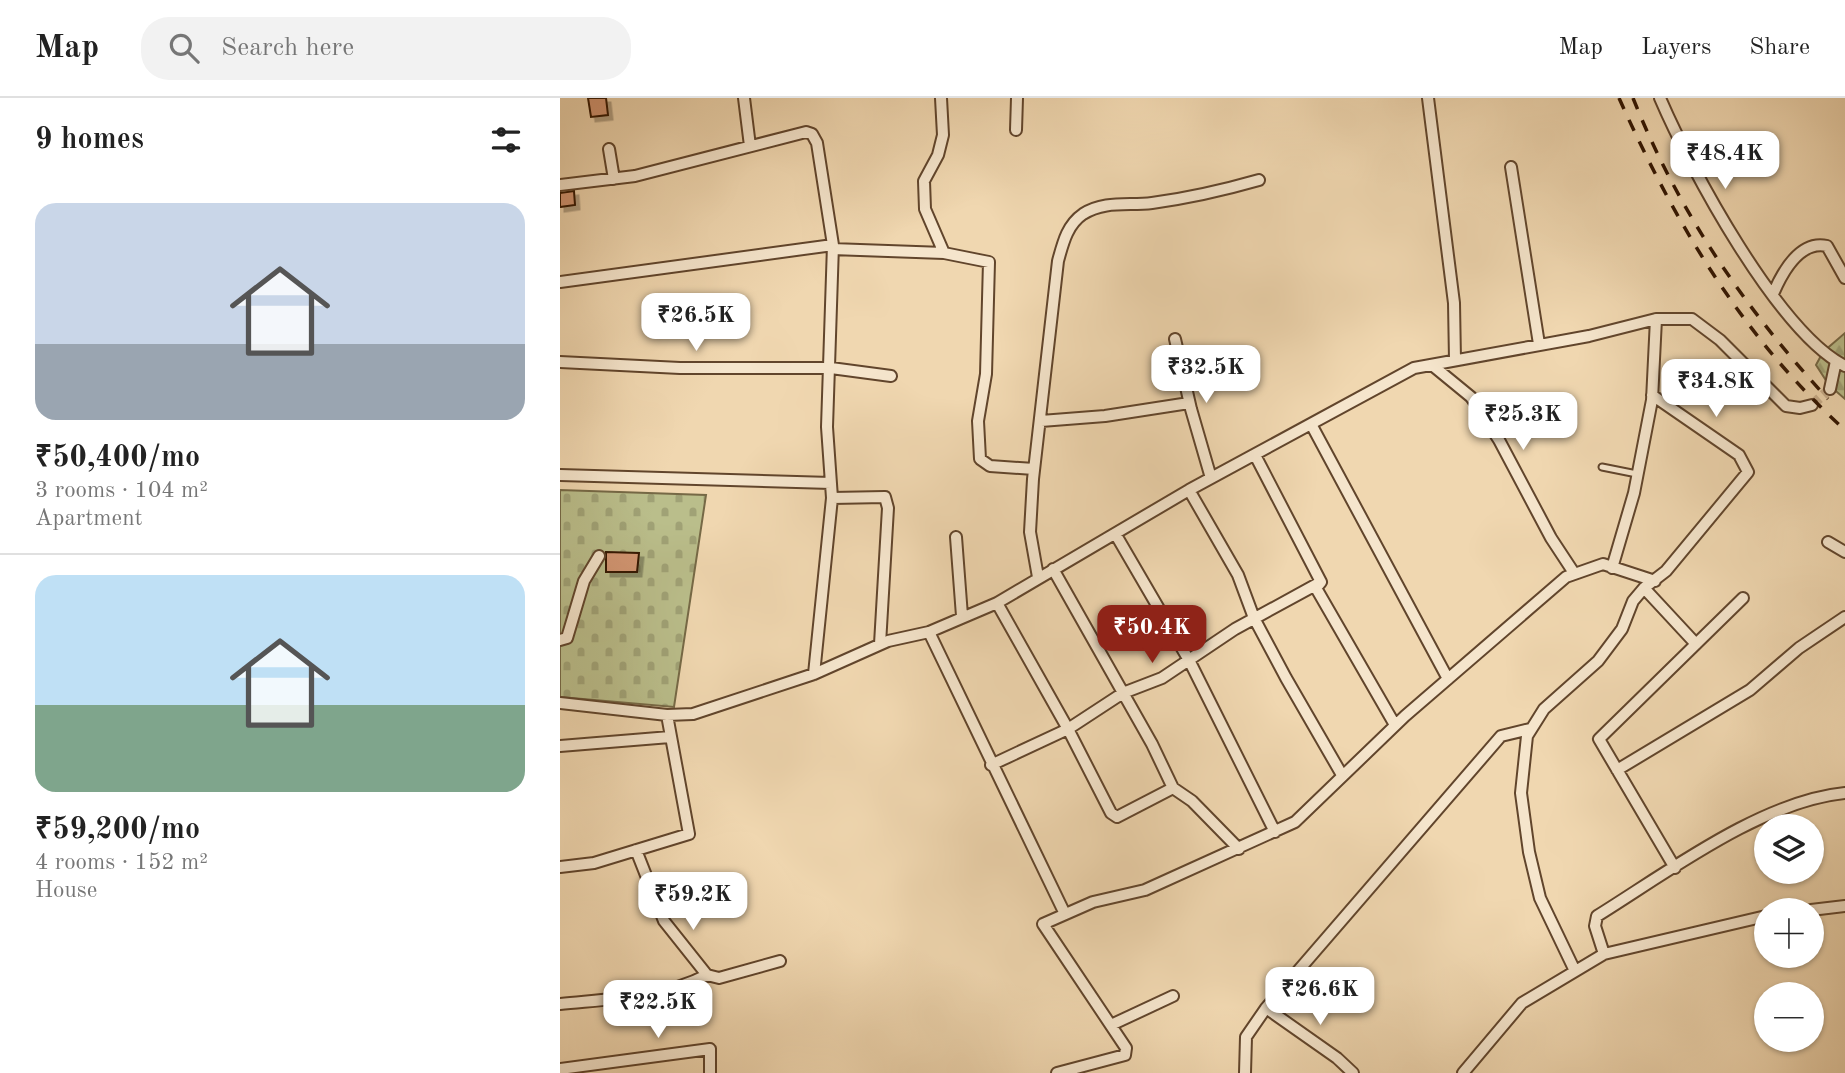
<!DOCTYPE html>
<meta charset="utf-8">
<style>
body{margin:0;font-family:"Old Standard TT",serif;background:#f2f2f2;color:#222;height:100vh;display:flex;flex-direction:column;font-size:26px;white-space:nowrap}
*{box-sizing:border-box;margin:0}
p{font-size:23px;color:#767676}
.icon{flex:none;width:38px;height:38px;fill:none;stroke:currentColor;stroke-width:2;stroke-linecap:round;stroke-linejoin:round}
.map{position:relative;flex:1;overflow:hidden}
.sheet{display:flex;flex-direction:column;background:#fff;width:560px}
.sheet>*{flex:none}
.fabs{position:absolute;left:1194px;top:716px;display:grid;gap:14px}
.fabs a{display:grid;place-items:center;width:70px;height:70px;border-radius:50%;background:#fff;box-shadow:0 2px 5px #0004;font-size:35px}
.price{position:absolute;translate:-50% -60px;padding:0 16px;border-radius:14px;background:#fff;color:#222;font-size:23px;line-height:46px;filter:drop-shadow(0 2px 4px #0008)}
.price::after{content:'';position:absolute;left:50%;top:42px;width:21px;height:16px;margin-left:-10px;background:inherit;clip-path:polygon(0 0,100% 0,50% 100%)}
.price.on{background:#8f2418;color:#fff}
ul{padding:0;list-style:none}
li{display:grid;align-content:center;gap:14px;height:371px;padding:0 35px}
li+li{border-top:2px solid #e0e0e0}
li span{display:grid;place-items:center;height:217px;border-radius:21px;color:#555}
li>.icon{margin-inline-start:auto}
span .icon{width:126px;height:126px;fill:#fffc;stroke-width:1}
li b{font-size:30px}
h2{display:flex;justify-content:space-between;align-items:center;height:84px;padding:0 35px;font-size:30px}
header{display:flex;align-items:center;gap:42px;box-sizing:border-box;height:98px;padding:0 35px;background:#fff;border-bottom:2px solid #e0e0e0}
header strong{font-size:33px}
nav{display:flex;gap:38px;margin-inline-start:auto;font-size:24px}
.search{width:490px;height:63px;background:#f2f2f2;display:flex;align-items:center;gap:18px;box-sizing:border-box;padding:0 24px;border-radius:28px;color:#767676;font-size:26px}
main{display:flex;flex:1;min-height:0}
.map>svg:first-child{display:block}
.forest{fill:url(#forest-firs);stroke:#766946;stroke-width:2}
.cemetery{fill:url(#cemetery-stones);stroke:#766946;stroke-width:2}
.building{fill:#d39673;stroke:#311400;stroke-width:2;filter:url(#shadow)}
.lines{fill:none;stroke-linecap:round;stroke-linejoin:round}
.street-tunnel{stroke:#cab08d;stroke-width:10;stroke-dasharray:10 5;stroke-linecap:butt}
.lane-casing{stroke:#61452c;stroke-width:9}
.street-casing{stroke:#61452c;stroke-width:14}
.lane{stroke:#f5e5cc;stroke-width:5}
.street{stroke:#f5e5cc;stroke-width:10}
.rail{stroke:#311400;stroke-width:3.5;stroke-dasharray:12 12;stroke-linecap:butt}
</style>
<header>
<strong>Map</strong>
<div class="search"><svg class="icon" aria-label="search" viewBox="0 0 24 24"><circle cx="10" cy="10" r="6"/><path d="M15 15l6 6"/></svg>Search here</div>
<nav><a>Map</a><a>Layers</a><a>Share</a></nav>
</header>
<main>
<section class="sheet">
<h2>9 homes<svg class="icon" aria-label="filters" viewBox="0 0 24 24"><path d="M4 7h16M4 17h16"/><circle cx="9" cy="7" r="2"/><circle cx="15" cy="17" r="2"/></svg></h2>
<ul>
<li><span style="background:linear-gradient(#c9d6e8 65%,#9aa5b1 0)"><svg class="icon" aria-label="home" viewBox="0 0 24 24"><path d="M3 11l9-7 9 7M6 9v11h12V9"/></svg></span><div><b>₹50,400/mo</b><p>3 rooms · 104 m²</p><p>Apartment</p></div></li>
<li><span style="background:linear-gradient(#bfe0f5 60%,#7fa58c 0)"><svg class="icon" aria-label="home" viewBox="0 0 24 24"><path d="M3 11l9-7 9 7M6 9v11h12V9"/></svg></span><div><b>₹59,200/mo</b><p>4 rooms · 152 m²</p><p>House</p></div></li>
</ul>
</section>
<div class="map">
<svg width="1285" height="975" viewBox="0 0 1285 975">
<defs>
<pattern id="forest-firs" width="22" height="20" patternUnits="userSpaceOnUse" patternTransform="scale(1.75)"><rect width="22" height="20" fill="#babe8b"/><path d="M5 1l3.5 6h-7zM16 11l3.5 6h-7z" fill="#a0a276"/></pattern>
<pattern id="cemetery-stones" width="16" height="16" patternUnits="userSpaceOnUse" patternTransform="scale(1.75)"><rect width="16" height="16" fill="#babe8b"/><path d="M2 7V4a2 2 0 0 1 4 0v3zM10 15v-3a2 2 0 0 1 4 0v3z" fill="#a0a276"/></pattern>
<filter id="shadow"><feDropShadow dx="4.5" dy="4.5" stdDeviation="0" flood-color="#0004"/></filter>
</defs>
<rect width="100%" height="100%" fill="#f0d7b0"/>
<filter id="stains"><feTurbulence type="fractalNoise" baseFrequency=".00286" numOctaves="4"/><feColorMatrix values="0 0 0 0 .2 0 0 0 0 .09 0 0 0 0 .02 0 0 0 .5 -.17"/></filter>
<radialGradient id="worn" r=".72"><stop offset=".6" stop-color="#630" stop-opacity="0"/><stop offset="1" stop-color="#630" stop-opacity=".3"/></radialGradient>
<path class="forest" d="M1285,235V301L1269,287L1256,267L1263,254Z"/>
<path class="cemetery" d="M0,392L146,397L114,609L0,599Z"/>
<path class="building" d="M28,0H46L48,17L31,19Z
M14,93L15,107L0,109V95Z
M46,454L79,455L77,474H46Z"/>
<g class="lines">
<path class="street-tunnel" d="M1252,307L1270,291"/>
<defs>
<path id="lane" d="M1042,369L1077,376"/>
<path id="street" d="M184,0L190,48
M381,0L383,37L378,57L364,83L365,111L384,155
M868,0L894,205L895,262
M1100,0C1130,70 1218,234 1285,268
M456,32L457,0
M49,51L54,81
M951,69L979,246
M0,87L75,78L246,34L252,36L257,45L273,147L267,329L272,400L254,576
M272,151L384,155L429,164L426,276L418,323L420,361L430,368L474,371
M0,184L273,147
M1213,196C1222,175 1240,142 1267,148L1285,180
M615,241L631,311L651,380
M0,264L120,270H271L331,278
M872,267L911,299L939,342L991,440L1014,475
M1270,291L1276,263
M481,323L545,318L629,305
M751,326L888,581
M695,357L761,484L756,490L835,627
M0,377L271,385
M629,392L678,477L694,520L726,580L782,677
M272,400L325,399L328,410L320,546
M556,437L630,564L715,734
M396,439L402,518
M1268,444L1285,454
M1052,470L1074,395L1092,302L1096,221
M493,471L592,646L613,690L632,703L679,751
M478,479L470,434L473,381L498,163C503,145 507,127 523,116C545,102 569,108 592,105C629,100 664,92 699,82
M1084,490L1136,546
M437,505L508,631L551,715L557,719L613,690
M369,534L505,816
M0,542L7,540L24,483L39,458
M0,605L107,617L133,616L254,576L328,543L369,534L437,505L629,392L854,270L1029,238L1096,221H1132L1160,242L1226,308L1240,310L1252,307
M0,648L110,639
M431,667L508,631L563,595L602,580L675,531L761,484
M1057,672L1190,592L1239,550L1285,519
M76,752L104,823L147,877L159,880L220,863
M0,769L34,765L129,736L107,617
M1115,770L1039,641L1183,500
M1251,812L1285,808
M1044,856L1035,828L1037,818C1108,774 1202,703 1285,695
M1015,873L980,800L969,754L961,695L967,638L984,611L1038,563L1062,531L1073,503L1084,490L1106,473L1188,374L1179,357L1092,297
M0,906C49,901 103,900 147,877
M706,910L777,960L793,975
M551,927L613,898
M0,971L150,951V975
M497,975L565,957L566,950L483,826L533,804L585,792L735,724L845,618L1006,479L1043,466L1095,483
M685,975L686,939L706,910L941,638L970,631
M903,975L962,905L1044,856L1206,818"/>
</defs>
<use href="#lane" class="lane-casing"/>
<use href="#street" class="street-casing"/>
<use href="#lane" class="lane"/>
<use href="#street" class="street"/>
<path class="rail" d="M1059,0C1115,125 1183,240 1285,332
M1073,0C1118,113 1185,211 1268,301"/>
</g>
<rect width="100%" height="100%" filter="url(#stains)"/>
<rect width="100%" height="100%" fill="url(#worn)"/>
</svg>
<div class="fabs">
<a><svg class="icon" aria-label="layers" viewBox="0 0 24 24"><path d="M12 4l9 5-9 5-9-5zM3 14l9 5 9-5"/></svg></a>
<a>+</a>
<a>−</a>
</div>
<b class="price" style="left:1165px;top:93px">₹48.4K</b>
<b class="price" style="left:136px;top:255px">₹26.5K</b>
<b class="price" style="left:646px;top:307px">₹32.5K</b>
<b class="price" style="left:1156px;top:321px">₹34.8K</b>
<b class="price" style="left:963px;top:354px">₹25.3K</b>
<b class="price on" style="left:592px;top:567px">₹50.4K</b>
<b class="price" style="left:133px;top:834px">₹59.2K</b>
<b class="price" style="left:760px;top:929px">₹26.6K</b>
<b class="price" style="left:98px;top:942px">₹22.5K</b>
</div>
</main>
